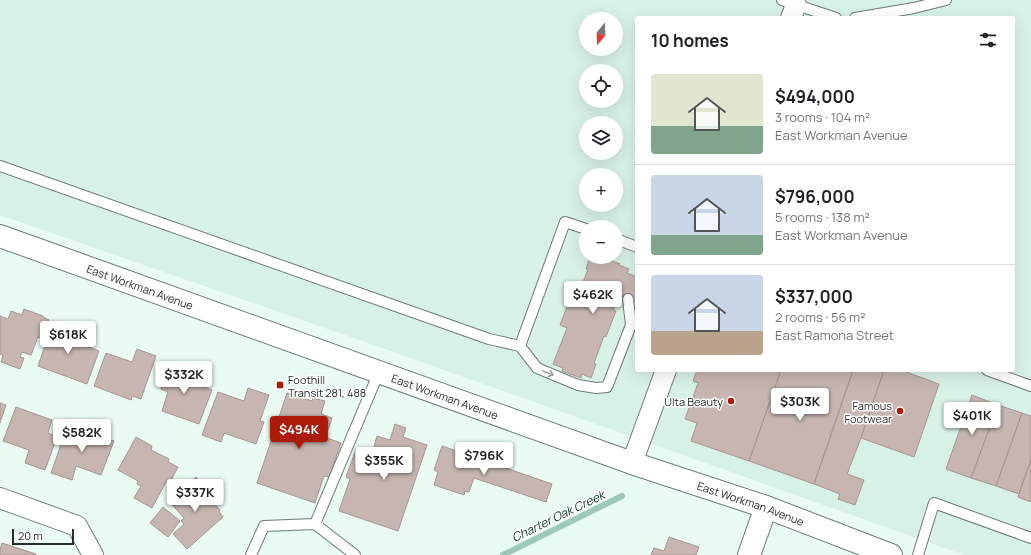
<!DOCTYPE html>
<meta charset="utf-8">
<style>
body{margin:0;font-family:Manrope,sans-serif;background:#f6f6f6;color:#202124;height:100vh;display:flex;flex-direction:column;font-size:15px;white-space:nowrap}
*{box-sizing:border-box;margin:0}
p{font-size:13px;color:#757577}
.icon{flex:none;width:22px;height:22px;fill:none;stroke:currentColor;stroke-width:2;stroke-linecap:round;stroke-linejoin:round}
.map{position:relative;flex:1;overflow:hidden}
.panel{position:absolute;left:635px;top:16px;width:380px;height:356px;display:flex;flex-direction:column;background:#fff;border-radius:4px;box-shadow:0 4px 16px #0002}
.panel>*{flex:none}
.needle{width:26px;rotate:199deg}
.buttons{position:absolute;left:579px;top:12px;display:grid;gap:8px}
.buttons a{display:grid;place-items:center;width:44px;height:44px;border-radius:50%;background:#fff;box-shadow:0 4px 16px #0002;font-size:20px}
.scale{position:absolute;left:12px;bottom:10px;width:62px;box-sizing:border-box;padding-left:4px;border:2px solid #272d2a;border-top:0;font-size:11px;line-height:14px;white-space:nowrap;color:#272d2a;-webkit-text-stroke:3px #fff;paint-order:stroke}
.price{position:absolute;translate:-50% -34px;padding:0 9px;border-radius:4px;background:#fff;color:#222;font-size:13px;line-height:26px;filter:drop-shadow(0 1px 2px #0008)}
.price::after{content:'';position:absolute;left:50%;top:24px;width:12px;height:9px;margin-left:-6px;background:inherit;clip-path:polygon(0 0,100% 0,50% 100%)}
.price.on{background:#ab1b08;color:#fff}
ul{padding:0;list-style:none}
li{display:flex;align-items:center;gap:12px;height:100px;padding:0 16px}
li+li{border-top:1px solid #e0e0e0}
li span{display:grid;place-items:center;flex:none;width:112px;height:80px;border-radius:4px;color:#555}
li>.icon{margin-inline-start:auto}
span .icon{width:48px;height:48px;fill:#fffc;stroke-width:1}
li b{font-size:17px}
h2{display:flex;justify-content:space-between;align-items:center;height:48px;padding:0 16px;font-size:17px}
.map>svg:first-child{display:block}
.built{fill:#d8f1e6;fill-rule:evenodd}
.lines{fill:none;stroke-linecap:round;stroke-linejoin:round}
.stream{stroke:#9ccab6;stroke-width:6}
.building{fill:#c6b5b1;stroke:#a79693}
.service-casing{stroke:#6d7b75;stroke-width:12}
.minor-casing{stroke:#6d7b75;stroke-width:22}
.tertiary-casing{stroke:#6d7b75;stroke-width:24}
.service{stroke:#fff;stroke-width:10}
.minor{stroke:#fff;stroke-width:20}
.tertiary{stroke:#fff;stroke-width:22}
.oneway{stroke:#9ea09f}
.poi-dot{fill:#ab1b08;stroke:#fff;stroke-width:1.5}
.labels{text-anchor:middle;dominant-baseline:central;stroke-width:3;stroke-linejoin:round;paint-order:stroke}
.street-label{font-size:11px;fill:#272d2a;stroke:#fff}
.poi-label{font-size:11px;fill:#272d2a;stroke:#fff;text-anchor:end}
.water-label{font-size:12px;font-style:italic;fill:#0f3729;stroke:#fff}
</style>
<div class="map">
<svg width="1031" height="555" viewBox="0 0 1031 555">
<rect width="100%" height="100%" fill="#eafbf3"/>
<path class="built" d="M0,0H1031V555H964L368,343L0,215ZM637,18H1013V370H637ZM586,19H616V49H586ZM586,71H616V101H586ZM586,123H616V153H586ZM586,175H616V205H586ZM586,227H616V257H586Z"/>
<g class="lines">
<path class="stream" d="M503,555L622,496"/>
</g>
<path class="building" d="M590,257H594L600,259L602,257L620,264L619,265L629,269L627,273L637,277V302L618,295L613,310L616,311L606,337L604,336L594,363L596,364L591,378L582,374L581,378L562,371L563,368L553,364L567,328L560,325L573,291L579,293L588,269H586Z
M24,309L43,316V317L49,320L43,339L38,337L31,355L22,352L20,357L24,358L20,369L1,362L3,355L0,354V316L8,319L11,311L22,315Z
M58,321L77,328L73,341L99,351L87,384L38,366L47,340L51,341Z
M137,349L156,356L141,399L132,396L131,400L94,386L106,353L132,362Z
M171,361L190,368L186,381L212,390L199,424L162,411L168,392L161,389Z
M697,370H781L749,461L691,441L697,423L685,419L698,383L693,381Z
M781,370H853L814,484L749,461Z
M853,370H877L883,373L861,438L847,474L864,480L855,505L838,499L840,494L814,484L827,447Z
M884,370H901L939,384L914,457L861,438Z
M248,388L269,395L260,421L264,422L256,444L224,433L221,442L202,435L218,392L244,401Z
M287,393L312,401L313,398L325,401L321,414L332,418L328,430L312,425L310,432L341,443L329,477L324,476L315,503L257,483Z
M972,395L998,405L971,478L946,469Z
M0,403L6,405L0,423Z
M998,405L1022,413L996,486L971,478Z
M16,407L52,420L48,433L57,437L45,470L25,463L29,450L3,441Z
M1022,413L1031,416V459L1019,494L996,486Z
M395,424L406,428L403,437L427,445L398,531L339,511L350,479L346,477L356,449L387,460L390,452L374,447L377,436L390,440Z
M68,425L114,441L101,475L76,466L72,480L51,473Z
M136,437L152,446L151,450L169,459L168,462L178,467L169,484L166,482L152,508L134,498L141,486L137,484L138,481L118,470Z
M442,446L552,484L546,502L474,478L469,492L465,491L464,495L434,485L438,472L434,470Z
M1031,459V502L1018,497Z
M196,477L208,491L205,494L220,510L219,511L223,517L187,549L173,534L184,524L181,521L184,518L169,501Z
M163,507L180,521L168,537L150,523Z
M669,537L699,547L696,555H651L654,548L664,551Z
M2,543L36,554V555H0V550Z"/>
<g class="lines">
<defs>
<path id="service" d="M782,0L836,18
M855,18L914,8L946,0
M0,166L489,339L520,346L565,222L586,229
M616,239L637,247
M628,299L631,325
M520,346L537,368L578,385L596,388L607,387L631,325L637,319
M987,370L1031,386
M315,524L379,372
M251,555L264,526L315,524L355,555
M918,555L934,503L1031,538"/>
<path id="minor" d="M791,18L796,5
M632,463L666,370
M0,498L77,526L93,555"/>
<g id="tertiary">
<path id="s1" d="M0,236L632,463L766,507L891,555"/>
<path d="M749,555L766,507"/>
</g>
</defs>
<use href="#service" class="service-casing"/>
<use href="#minor" class="minor-casing"/>
<use href="#tertiary" class="tertiary-casing"/>
<use href="#service" class="service"/>
<use href="#minor" class="minor"/>
<use href="#tertiary" class="tertiary"/>
</g>
<defs><path id="oneway-shaft" d="M-6 0H5M1.5-3L5.5 0L1.5 3" fill="none" stroke-width="1.6" stroke-linecap="round" stroke-linejoin="round"/></defs>
<use class="oneway" href="#oneway-shaft" transform="translate(548 373) rotate(22)"/>
<g class="poi-dot">
<rect x="276" y="381" width="8" height="8" rx="2"/>
<circle cx="731" cy="401" r="4"/>
<circle cx="900" cy="411" r="4"/>
</g>
<g class="labels">
<g class="street-label">
<text stroke="none"><textPath href="#s1" startOffset="149">East Workman Avenue</textPath></text>
<text stroke="none"><textPath href="#s1" startOffset="473">East Workman Avenue</textPath></text>
<text stroke="none"><textPath href="#s1" startOffset="797">East Workman Avenue</textPath></text>
</g>
<g class="poi-label">
<text x="288" y="379" text-anchor="start">Foothill<tspan x="288" dy="13">Transit 281, 488</tspan></text>
<text x="723" y="401">Ulta Beauty</text>
<text x="892" y="405">Famous<tspan x="892" dy="13">Footwear</tspan></text>
</g>
<g class="water-label">
<text transform="translate(558 516) rotate(-26)">Charter Oak Creek</text>
</g>
</g>
</svg>
<div class="buttons">
<a><svg class="needle" viewBox="-14 -14 28 28"><path d="M0-13l5 13h-10z" fill="#e53935"/><path d="M0 13l5-13h-10z" fill="#757577"/></svg></a>
<a><svg class="icon" aria-label="locate" viewBox="0 0 24 24"><circle cx="12" cy="12" r="6"/><path d="M12 2v4M12 18v4M2 12h4M18 12h4"/></svg></a>
<a><svg class="icon" aria-label="layers" viewBox="0 0 24 24"><path d="M12 4l9 5-9 5-9-5zM3 14l9 5 9-5"/></svg></a>
<a>+</a>
<a>−</a>
</div>
<div class="scale">20 m</div>
<b class="price" style="left:593px;top:315px">$462K</b>
<b class="price" style="left:68px;top:355px">$618K</b>
<b class="price" style="left:184px;top:395px">$332K</b>
<b class="price" style="left:800px;top:422px">$303K</b>
<b class="price" style="left:972px;top:436px">$401K</b>
<b class="price on" style="left:299px;top:450px">$494K</b>
<b class="price" style="left:82px;top:453px">$582K</b>
<b class="price" style="left:484px;top:476px">$796K</b>
<b class="price" style="left:384px;top:481px">$355K</b>
<b class="price" style="left:195px;top:513px">$337K</b>
<section class="panel">
<h2>10 homes<svg class="icon" aria-label="filters" viewBox="0 0 24 24"><path d="M4 7h16M4 17h16"/><circle cx="9" cy="7" r="2"/><circle cx="15" cy="17" r="2"/></svg></h2>
<ul>
<li><span style="background:linear-gradient(#dfe7d0 65%,#7fa58c 0)"><svg class="icon" aria-label="home" viewBox="0 0 24 24"><path d="M3 11l9-7 9 7M6 9v11h12V9"/></svg></span><div><b>$494,000</b><p>3 rooms · 104 m²</p><p>East Workman Avenue</p></div></li>
<li><span style="background:linear-gradient(#c9d6e8 75%,#7fa58c 0)"><svg class="icon" aria-label="home" viewBox="0 0 24 24"><path d="M3 11l9-7 9 7M6 9v11h12V9"/></svg></span><div><b>$796,000</b><p>5 rooms · 138 m²</p><p>East Workman Avenue</p></div></li>
<li><span style="background:linear-gradient(#c9d6e8 70%,#b9a48a 0)"><svg class="icon" aria-label="home" viewBox="0 0 24 24"><path d="M3 11l9-7 9 7M6 9v11h12V9"/></svg></span><div><b>$337,000</b><p>2 rooms · 56 m²</p><p>East Ramona Street</p></div></li>
</ul>
</section>
</div>
